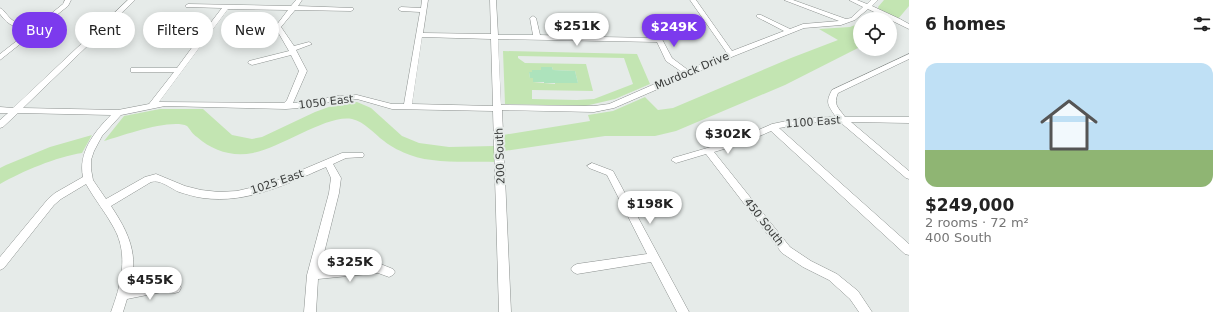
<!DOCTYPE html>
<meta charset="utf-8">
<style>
body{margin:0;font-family:"DejaVu Sans",sans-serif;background:#f6f6f6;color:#222;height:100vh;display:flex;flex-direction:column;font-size:15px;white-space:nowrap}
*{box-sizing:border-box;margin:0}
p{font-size:13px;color:#767676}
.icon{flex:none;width:22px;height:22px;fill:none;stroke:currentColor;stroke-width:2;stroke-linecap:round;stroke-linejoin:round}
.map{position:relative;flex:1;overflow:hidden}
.panel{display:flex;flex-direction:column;background:#fff;width:320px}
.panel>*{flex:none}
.hud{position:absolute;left:12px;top:12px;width:380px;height:36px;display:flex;gap:8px}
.tools{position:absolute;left:853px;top:12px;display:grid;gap:8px}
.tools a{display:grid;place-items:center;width:44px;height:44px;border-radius:50%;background:#fff;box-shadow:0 2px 10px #0003;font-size:20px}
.price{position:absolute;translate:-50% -34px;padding:0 9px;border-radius:14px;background:#fff;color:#222;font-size:13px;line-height:26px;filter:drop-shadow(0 1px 2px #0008)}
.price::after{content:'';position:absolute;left:50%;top:24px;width:12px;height:9px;margin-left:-6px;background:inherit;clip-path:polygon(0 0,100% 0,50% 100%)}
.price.active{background:#7c3aed;color:#fff}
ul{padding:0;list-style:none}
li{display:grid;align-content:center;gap:8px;height:212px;padding:0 16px}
li span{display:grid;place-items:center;height:124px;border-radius:12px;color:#555}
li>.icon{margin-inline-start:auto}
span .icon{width:72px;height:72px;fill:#fffc;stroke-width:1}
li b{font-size:17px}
h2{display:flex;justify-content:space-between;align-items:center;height:48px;padding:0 16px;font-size:17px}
.pill{padding:0 14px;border-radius:18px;background:#fff;box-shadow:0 2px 10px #0003;font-size:14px;line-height:36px}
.pill.active{background:#7c3aed;color:#fff}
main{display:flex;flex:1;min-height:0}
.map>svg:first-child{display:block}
.green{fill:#c3e5b2;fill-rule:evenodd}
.building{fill:#ade3bc}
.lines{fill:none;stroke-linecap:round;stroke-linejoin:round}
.minor-casing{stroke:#8b908e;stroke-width:1}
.minor{fill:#fff;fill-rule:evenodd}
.labels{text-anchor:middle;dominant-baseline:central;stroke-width:4;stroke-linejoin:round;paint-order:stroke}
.street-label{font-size:11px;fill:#3a3c3b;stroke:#e6ebe9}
</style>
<main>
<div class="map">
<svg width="909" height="312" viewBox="0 0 909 312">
<rect width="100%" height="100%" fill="#e6ebe9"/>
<path class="green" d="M884,0H909V6L898,19L879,10L878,7Z
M860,23V47L785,85L676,131L655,136H605L504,151L503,135L590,121L588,115L613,111L645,97L658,110L673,108L791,58L838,40L819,29L850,27Z
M503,51L637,54L650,84L615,99L585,106L505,104ZM518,56L624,58L633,84L594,99L577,100L532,99V90L593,91L586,64L525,63L518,58ZM541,67H552L553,70L575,71L578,83L555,82V84L533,82V78H530L529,72H532V70H541Z
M357,102L371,108L402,136L419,143L449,147L494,146V162C470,161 433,164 410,155C402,152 391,147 384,141C373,133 365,122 352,119C328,114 280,148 253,153C232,157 213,151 197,137C193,135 190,129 187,126C171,118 121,136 104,141L124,116L160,109H203L232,135L252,139L262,137L315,112L337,104Z
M92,135L82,153C56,157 23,171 0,184V168L6,165L50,147Z"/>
<path class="building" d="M541,67H552L553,70L575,71L578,83H544V82H533V78H530L529,72H532V70H541Z"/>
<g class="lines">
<defs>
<path id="minor" d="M65,0H71L68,6L0,60V54L32,29C18,29 8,26 0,14V8C4,10 6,14 9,17C17,26 26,25 37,25L63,4Z
M128,0H135L23,108L118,110L149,104L174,72H131V68H177L199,38L163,37L161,36V34H202L222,8L186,7L185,6L188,4L291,6L296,0H302L298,6L353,8V10L351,11L295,10L281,27L294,46L309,42L312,44L296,50L307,71L293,103H311L334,96L357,95L392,104H404L420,12L401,11L398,9L401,7L421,8L422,0H428L423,33L491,34L490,0H496L498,35H533L530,18L533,16L536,18L540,35L594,37L588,20L591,18L594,20L601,37L654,38L647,23L651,20H655L656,21L654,24L672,58L688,70L727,53L690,0H696L732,51L784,31L757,17V15H761L790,29L803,24L839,21L784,0H793L846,19L851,18L863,7L849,0H857L867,4L871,0H878L872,6L900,19L909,24V29L868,9L855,20L841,25L804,28L734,56L614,108L594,112L502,110L511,312H499L493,111L392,109L357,99L335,100L312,107L286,109L165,106L121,115L102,136L94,151L91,160V169L93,180L106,199L145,177L156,174L185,186L201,190L219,192L237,191L271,183L342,153H363L364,155L363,157L346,158L333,164L341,178L339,193L320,269L378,263L393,269L395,272L393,275L389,277L378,273L318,279L316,312H304L307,275L329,193L331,178L326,167C287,184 247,204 203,198C195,197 186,194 179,192C170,188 160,179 151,182L111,206C129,233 139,255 130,288C146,285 164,279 179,284L181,288L179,292L175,293L162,292L127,299L123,312H111C121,285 129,255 114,228C106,213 95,200 86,184L61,199L54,205L4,268L0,270V257L48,199L55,193L83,177C78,153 94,132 111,115L18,113L3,127L0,128V120L8,113H0V107L13,108ZM228,9L288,10L275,27L289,51L249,61L248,63L252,65L291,55L299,71L287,100L284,103L159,102ZM422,37L491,39L493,106L412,104ZM498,39L657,42L666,61L682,72L609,104L594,106L501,105Z
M909,54V59L838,93C833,105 838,107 845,117H909V123L851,122L909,171V179L906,178L840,122H818L779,128L909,244V255L905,254L771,131L744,143L714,152L790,247L811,261L837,274L858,291L872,312H859L850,299L829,280L803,267L782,253L706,154L676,163L671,160L673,158L738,139L772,124L801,118L836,117C828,105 825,103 832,90Z
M592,163L613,171L689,312H677L651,262L577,274L573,272L571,269L573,266L577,264L647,254L607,175L589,168L587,166Z"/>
</defs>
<use href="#minor" class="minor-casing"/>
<use href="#minor" class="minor"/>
</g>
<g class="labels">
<g class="street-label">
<text transform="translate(692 71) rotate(-23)">Murdock Drive</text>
<text transform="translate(326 102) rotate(-7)">1050 East</text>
<text transform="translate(813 122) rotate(-4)">1100 East</text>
<text transform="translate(500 156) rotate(-92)">200 South</text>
<text transform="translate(277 182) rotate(-19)">1025 East</text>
<text transform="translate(764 222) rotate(52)">450 South</text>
</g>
</g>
</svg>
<div class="tools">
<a><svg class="icon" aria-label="locate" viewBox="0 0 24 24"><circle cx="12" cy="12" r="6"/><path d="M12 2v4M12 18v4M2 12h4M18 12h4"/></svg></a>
</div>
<b class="price" style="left:577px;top:47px">$251K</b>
<b class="price active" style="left:674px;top:48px">$249K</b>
<b class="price" style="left:728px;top:155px">$302K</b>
<b class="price" style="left:650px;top:225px">$198K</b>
<b class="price" style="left:350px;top:283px">$325K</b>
<b class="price" style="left:150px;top:301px">$455K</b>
<div class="hud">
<a class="pill active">Buy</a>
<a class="pill">Rent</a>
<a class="pill">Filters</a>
<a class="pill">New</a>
</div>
</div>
<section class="panel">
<h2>6 homes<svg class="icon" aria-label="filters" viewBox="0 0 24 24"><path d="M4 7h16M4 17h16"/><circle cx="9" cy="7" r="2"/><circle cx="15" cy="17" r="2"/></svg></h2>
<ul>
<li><span style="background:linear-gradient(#bfe0f5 70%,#8fb573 0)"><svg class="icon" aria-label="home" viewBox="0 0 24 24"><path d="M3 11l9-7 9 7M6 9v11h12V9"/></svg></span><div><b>$249,000</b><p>2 rooms · 72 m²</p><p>400 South</p></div></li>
</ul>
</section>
</main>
